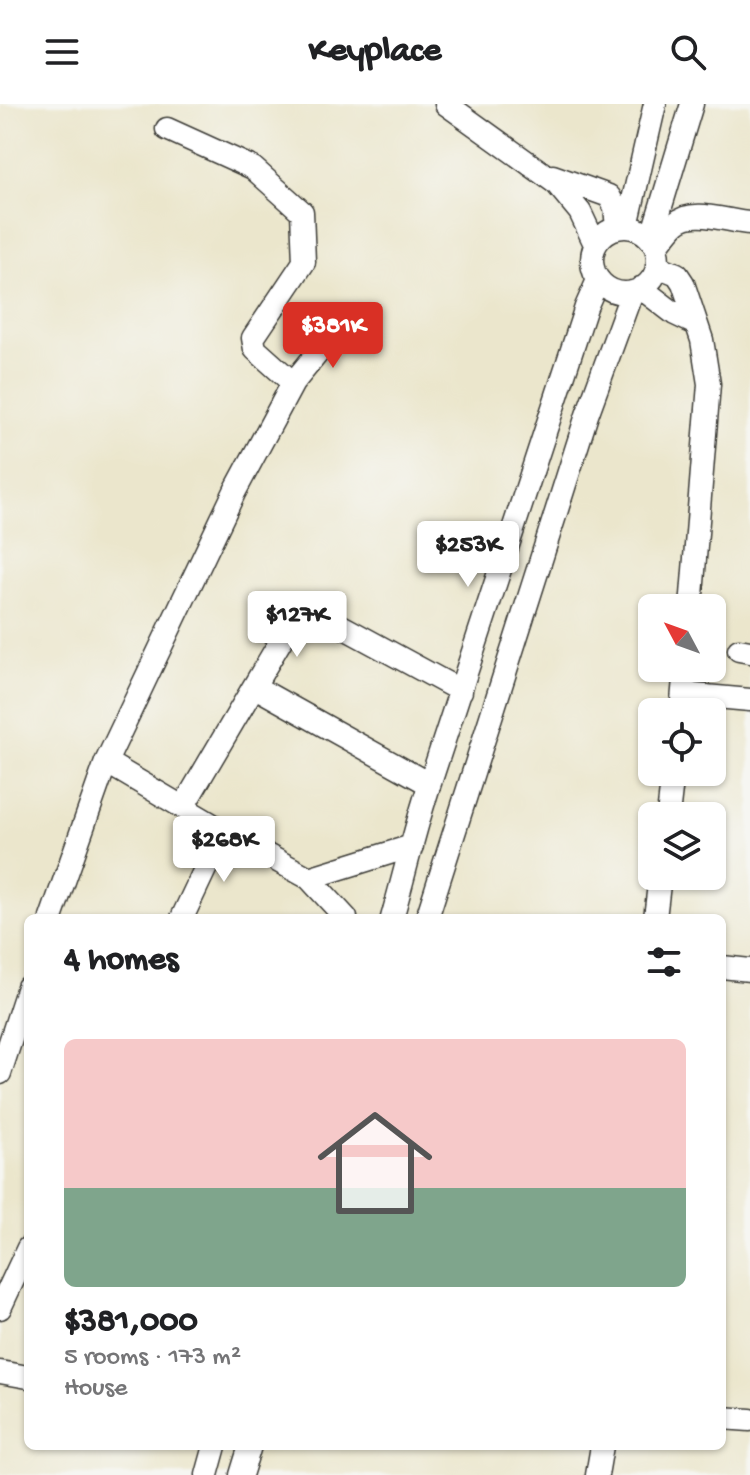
<!DOCTYPE html>
<meta charset="utf-8">
<style>
body{margin:0;font-family:"Gochi Hand",sans-serif;background:#f6f6f6;color:#202124;height:100vh;display:flex;flex-direction:column;font-size:30px;white-space:nowrap}
*{box-sizing:border-box;margin:0}
p{font-size:26px;color:#757577}
.icon{flex:none;width:44px;height:44px;fill:none;stroke:currentColor;stroke-width:2;stroke-linecap:round;stroke-linejoin:round}
.map{position:relative;flex:1;overflow:hidden}
.panel{position:absolute;left:24px;top:810px;width:702px;height:536px;display:flex;flex-direction:column;background:#fff;border-radius:12px;box-shadow:0 2px 6px #0004}
.panel>*{flex:none}
.needle{width:52px;rotate:311deg}
.controls{position:absolute;left:638px;top:490px;display:grid;gap:16px}
.controls a{display:grid;place-items:center;width:88px;height:88px;border-radius:12px;background:#fff;box-shadow:0 2px 6px #0004;font-size:40px}
.price{position:absolute;translate:-50% -68px;padding:0 18px;border-radius:8px;background:#fff;color:#222;font-size:26px;line-height:52px;filter:drop-shadow(0 2px 4px #0008)}
.price::after{content:'';position:absolute;left:50%;top:48px;width:24px;height:18px;margin-left:-12px;background:inherit;clip-path:polygon(0 0,100% 0,50% 100%)}
.price.current{background:#d93025;color:#fff}
ul{padding:0;list-style:none}
li{display:grid;align-content:center;gap:16px;height:424px;padding:0 40px}
li span{display:grid;place-items:center;height:248px;border-radius:12px;color:#555}
li>.icon{margin-inline-start:auto}
span .icon{width:144px;height:144px;fill:#fffc;stroke-width:1}
li b{font-size:34px}
h2{display:flex;justify-content:space-between;align-items:center;height:96px;padding:0 40px;font-size:34px}
header{display:flex;justify-content:space-between;align-items:center;height:104px;padding:0 40px;background:#fff;font-size:36px;font-weight:800}
.map>svg:first-child{display:block}
.lines{fill:none;stroke-linecap:round;stroke-linejoin:round}
.minor-casing{stroke:#3b3a36;stroke-width:25}
.minor{stroke:#fff;stroke-width:22}
</style>
<header><svg class="icon" aria-label="menu" viewBox="0 0 24 24"><path d="M4 6h16M4 12h16M4 18h16"/></svg>Keyplace<svg class="icon" aria-label="search" viewBox="0 0 24 24"><circle cx="10" cy="10" r="6"/><path d="M15 15l6 6"/></svg></header>
<div class="map">
<svg width="750" height="1371" viewBox="0 0 750 1371">
<rect width="100%" height="100%" fill="#f6f6f2"/>
<filter id="ink" filterUnits="userSpaceOnUse"><feTurbulence type="fractalNoise" baseFrequency=".0125" numOctaves="2"/><feDisplacementMap in="SourceGraphic" scale="16" xChannelSelector="R" yChannelSelector="G"/><feConvolveMatrix kernelMatrix="1 2 1 2 8 2 1 2 1" color-interpolation-filters="sRGB"/></filter>
<filter id="wash" filterUnits="userSpaceOnUse"><feTurbulence type="fractalNoise" baseFrequency=".006" numOctaves="4" result="noise"/><feDisplacementMap in="SourceGraphic" scale="32" xChannelSelector="R" yChannelSelector="G"/><feGaussianBlur stdDeviation="1.8" result="paint"/><feColorMatrix in="noise" values="0 0 0 0 0 0 0 0 0 0 0 0 0 0 0 0 0 1.4 0 .05"/><feComposite in="paint" operator="in"/></filter>
<g filter="url(#wash)">
<rect width="100%" height="100%" fill="#ebe6cc"/>
</g>
<g filter="url(#ink)">
<g class="lines">
<defs>
<path id="minor" d="M446,0L556,79L580,108L595,140
M167,25L253,64L302,108L304,158L253,234L255,245L293,279
M553,72L609,92L615,103L617,124
M627,122L655,0
M592 156a33 33 0 1 1 66 0a33 33 0 1 1-66 0Z
M651,135L692,0
M656,143C662,136 668,126 676,119C693,103 729,118 750,119
M657,162L677,170L683,179L702,236L709,280L691,504
M641,184L675,210L696,220
M739,546L750,548
M255,583L429,680
M683,590L750,596
M681,608L685,564
M106,658L223,727L309,774L346,814
M183,703L300,504H308L461,587
M668,712L673,668
M309,774L412,742
M51,814L106,658L235,387L293,279L338,224
M182,814L223,727
M392,814C405,769 415,723 430,679C482,520 533,361 586,203L598,176
M427,814L587,311L632,188
M655,814L660,772
M722,863L750,866
M0,969L28,883
M0,1204L28,1144
M0,1268L28,1273
M722,1314L750,1316
M207,1371L215,1342
M241,1371L250,1342
M597,1371L602,1342"/>
</defs>
<use href="#minor" class="minor-casing"/>
<use href="#minor" class="minor"/>
</g>
</g>
</svg>
<div class="controls">
<a><svg class="needle" viewBox="-14 -14 28 28"><path d="M0-13l5 13h-10z" fill="#e53935"/><path d="M0 13l5-13h-10z" fill="#757577"/></svg></a>
<a><svg class="icon" aria-label="locate" viewBox="0 0 24 24"><circle cx="12" cy="12" r="6"/><path d="M12 2v4M12 18v4M2 12h4M18 12h4"/></svg></a>
<a><svg class="icon" aria-label="layers" viewBox="0 0 24 24"><path d="M12 4l9 5-9 5-9-5zM3 14l9 5 9-5"/></svg></a>
</div>
<b class="price current" style="left:333px;top:266px">$381K</b>
<b class="price" style="left:468px;top:485px">$253K</b>
<b class="price" style="left:297px;top:555px">$127K</b>
<b class="price" style="left:224px;top:780px">$268K</b>
<section class="panel">
<h2>4 homes<svg class="icon" aria-label="filters" viewBox="0 0 24 24"><path d="M4 7h16M4 17h16"/><circle cx="9" cy="7" r="2"/><circle cx="15" cy="17" r="2"/></svg></h2>
<ul>
<li><span style="background:linear-gradient(#f6c9c9 60%,#7fa58c 0)"><svg class="icon" aria-label="home" viewBox="0 0 24 24"><path d="M3 11l9-7 9 7M6 9v11h12V9"/></svg></span><div><b>$381,000</b><p>5 rooms · 173 m²</p><p>House</p></div></li>
</ul>
</section>
</div>
